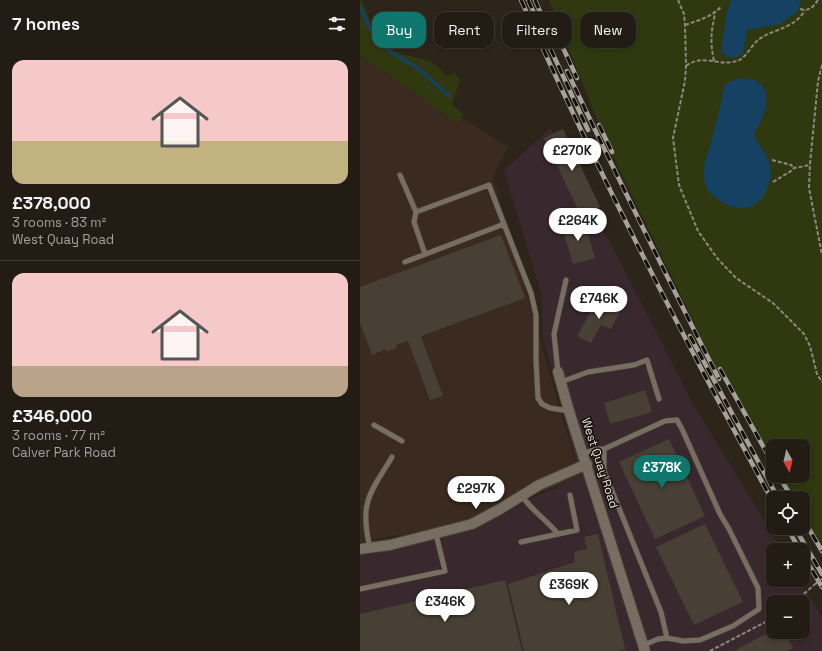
<!DOCTYPE html>
<meta charset="utf-8">
<style>
body{margin:0;font-family:"Space Grotesk",sans-serif;background:#2e2922;color:#f1f3f6;height:100vh;display:flex;flex-direction:column;font-size:15px;white-space:nowrap}
*{box-sizing:border-box;margin:0}
p{font-size:13px;color:#a2a1a0}
.icon{flex:none;width:22px;height:22px;fill:none;stroke:currentColor;stroke-width:2;stroke-linecap:round;stroke-linejoin:round}
.map{position:relative;flex:1;overflow:hidden}
.drawer{display:flex;flex-direction:column;background:#221c14;width:360px}
.drawer>*{flex:none}
.top-card{position:absolute;left:12px;top:12px;width:380px;height:36px;display:flex;gap:8px}
.needle{width:26px;rotate:172deg}
.controls{position:absolute;left:406px;top:439px;display:grid;gap:8px}
.controls a{display:grid;place-items:center;width:44px;height:44px;border-radius:8px;background:#221c14;box-shadow:0 2px 6px #0003,0 0 0 1px #3f3a34;font-size:20px}
.price{position:absolute;translate:-50% -34px;padding:0 9px;border-radius:14px;background:#fff;color:#222;font-size:13px;line-height:26px;filter:drop-shadow(0 1px 2px #0008)}
.price::after{content:'';position:absolute;left:50%;top:24px;width:12px;height:9px;margin-left:-6px;background:inherit;clip-path:polygon(0 0,100% 0,50% 100%)}
.price.current{background:#0f766e;color:#fff}
ul{padding:0;list-style:none}
li{display:grid;align-content:center;gap:8px;height:212px;padding:0 12px}
li+li{border-top:1px solid #3f3a34}
li span{display:grid;place-items:center;height:124px;border-radius:12px;color:#555}
li>.icon{margin-inline-start:auto}
span .icon{width:72px;height:72px;fill:#fffc;stroke-width:1}
li b{font-size:17px}
h2{display:flex;justify-content:space-between;align-items:center;height:48px;padding:0 12px;font-size:17px}
.pill{padding:0 14px;border-radius:12px;background:#221c14;box-shadow:0 2px 6px #0003,0 0 0 1px #3f3a34;font-size:14px;line-height:36px}
.pill.current{background:#0f766e;color:#fff}
main{display:flex;flex:1;min-height:0}
.map>svg:first-child{display:block}
.commercial{fill:#3a2a20}
.industrial{fill:#3a282f;fill-rule:evenodd}
.green{fill:#30380f}
.water{fill:#154162}
.lines{fill:none;stroke-linecap:round;stroke-linejoin:round}
.stream{stroke:#154162;stroke-width:3.5}
.building{fill:#484034}
.lane-casing{stroke:#494239;stroke-width:6}
.street-casing{stroke:#494239;stroke-width:12}
.path{stroke:#8f897f;stroke-width:2;stroke-dasharray:4 2;stroke-linecap:butt}
.lane{stroke:#776e61;stroke-width:5}
.street{stroke:#776e61;stroke-width:10}
.rail-casing{stroke:#a7a198;stroke-width:4.5}
.rail{stroke:#120f0a;stroke-width:3;stroke-dasharray:9;stroke-linecap:butt}
.path-bridge{stroke:#8f897f;stroke-width:2;stroke-dasharray:4 2;stroke-linecap:butt}
.labels{text-anchor:middle;dominant-baseline:central;stroke-width:3;stroke-linejoin:round;paint-order:stroke}
.street-label{font-size:12px;fill:#ece7df;stroke:#120f0a}
</style>
<main>
<section class="drawer">
<h2>7 homes<svg class="icon" aria-label="filters" viewBox="0 0 24 24"><path d="M4 7h16M4 17h16"/><circle cx="9" cy="7" r="2"/><circle cx="15" cy="17" r="2"/></svg></h2>
<ul>
<li><span style="background:linear-gradient(#f6c9c9 65%,#c2b280 0)"><svg class="icon" aria-label="home" viewBox="0 0 24 24"><path d="M3 11l9-7 9 7M6 9v11h12V9"/></svg></span><div><b>£378,000</b><p>3 rooms · 83 m²</p><p>West Quay Road</p></div></li>
<li><span style="background:linear-gradient(#f6c9c9 75%,#b9a48a 0)"><svg class="icon" aria-label="home" viewBox="0 0 24 24"><path d="M3 11l9-7 9 7M6 9v11h12V9"/></svg></span><div><b>£346,000</b><p>3 rooms · 77 m²</p><p>Calver Park Road</p></div></li>
</ul>
</section>
<div class="map">
<svg width="462" height="651" viewBox="0 0 462 651">
<rect width="100%" height="100%" fill="#2d251a"/>
<path class="commercial" d="M0,53L148,147L133,177L220,478L84,527L0,542Z"/>
<path class="industrial" d="M191,128L332,402L422,550H413V580H440L462,617V651H0V555H9L139,515L176,496L220,478L183,337L182,296L144,170ZM413,602H443V632H413Z"/>
<path class="green" d="M0,0H2C9,19 15,36 33,49C43,56 57,57 68,61C76,64 82,70 87,76H92L94,72L100,80L92,104L103,114L98,124L88,118L61,97L0,56Z
M189,0H462V549L443,517V498H432L419,476H443V446H413V466L357,370L247,144Z"/>
<path class="water" d="M371,0H441L437,12L420,24L387,30L383,53C374,60 369,59 361,52L366,15Z
M377,79C407,75 412,97 401,121C399,126 395,129 394,135C399,146 408,155 410,167C412,175 410,181 407,188C400,209 382,213 363,203C357,199 351,195 347,189C345,185 344,179 344,174C343,161 350,148 353,135C357,120 361,103 364,87L367,83Z"/>
<g class="lines">
<path class="stream" d="M0,7L10,29L29,51L59,69L89,96"/>
</g>
<path class="building" d="M203,129L240,207L221,216L184,138Z
M224,221L235,258L213,264L202,227Z
M141,235L165,298L61,336L83,396L70,400L48,341L36,345L37,348L27,352L26,349L12,355L0,323V287Z
M238,299L261,310L251,329L241,325L231,343L217,336Z
M285,390L292,412L250,424L244,403Z
M309,439L345,516L295,539L259,462Z
M345,524L383,602L334,625L296,547Z
M238,534L265,649L259,651H164L148,584L215,562L214,552L227,549L224,537Z
M145,580L162,651H0V614Z
M413,630V632H424L433,648L427,651H374Z"/>
<g class="lines">
<defs>
<path id="lane" d="M40,175L56,212L54,222L65,254
M56,212L129,185L144,224
M45,262L144,224L171,293L176,315V360L178,398L182,404L190,408L209,411
M198,372L194,334L206,280
M201,382L228,372L274,365L287,360L299,399
M14,425L42,441
M224,453L238,449H244
M162,496C172,511 187,520 198,534
M161,542L217,530L210,495
M10,548C7,535 4,519 7,505C10,489 24,471 32,457
M0,589L85,571L76,534
M284,645L298,639L307,638L323,641L340,640L373,626L399,609L398,588L369,529L360,514L322,429L317,420L305,421L244,449V471L301,612L307,638"/>
<path id="street" d="M198,372L209,411L285,651
M0,549L30,545L112,524L140,509L179,485L227,464"/>
</defs>
<use href="#lane" class="lane-casing"/>
<use href="#street" class="street-casing"/>
<path class="path" d="M318,0L324,14L325,25L326,66L325,81L313,138L319,185L338,231L357,258L376,278L413,303L444,334L450,346L457,374L462,382
M440,9C449,12 453,7 458,0
M325,25C340,20 351,17 362,6
M354,61C350,42 351,32 355,14
M462,65L458,81L450,164L449,188L462,255
M326,66C343,53 359,67 377,61C385,59 391,46 398,40C408,32 419,31 429,25C436,22 441,16 445,11
M412,160L431,165L434,168
M413,182L431,171L434,168L450,165
M435,602L454,585
M350,651L413,618"/>
<use href="#lane" class="lane"/>
<use href="#street" class="street"/>
<defs>
<path id="rail" d="M161,0C237,171 323,338 413,502
M168,0L228,130
M175,0L190,35
M192,24L217,78
M207,71C256,175 307,277 359,379
M239,125L252,152
M330,336L418,498
M360,369L413,464
M419,476L432,498
M443,519L462,551
M427,528L440,550
M435,528L462,574
M443,555L462,587"/>
</defs>
<use href="#rail" class="rail-casing"/>
<use href="#rail" class="rail"/>
<path class="path-bridge" d="M454,585L462,579"/>
</g>
<g class="labels">
<g class="street-label">
<text transform="translate(240 463) rotate(72)">West Quay Road</text>
</g>
</g>
</svg>
<div class="controls">
<a><svg class="needle" viewBox="-14 -14 28 28"><path d="M0-13l5 13h-10z" fill="#e53935"/><path d="M0 13l5-13h-10z" fill="#a2a1a0"/></svg></a>
<a><svg class="icon" aria-label="locate" viewBox="0 0 24 24"><circle cx="12" cy="12" r="6"/><path d="M12 2v4M12 18v4M2 12h4M18 12h4"/></svg></a>
<a>+</a>
<a>−</a>
</div>
<b class="price" style="left:212px;top:172px">£270K</b>
<b class="price" style="left:218px;top:242px">£264K</b>
<b class="price" style="left:239px;top:320px">£746K</b>
<b class="price current" style="left:302px;top:489px">£378K</b>
<b class="price" style="left:116px;top:510px">£297K</b>
<b class="price" style="left:209px;top:606px">£369K</b>
<b class="price" style="left:85px;top:623px">£346K</b>
<div class="top-card">
<a class="pill current">Buy</a>
<a class="pill">Rent</a>
<a class="pill">Filters</a>
<a class="pill">New</a>
</div>
</div>
</main>
